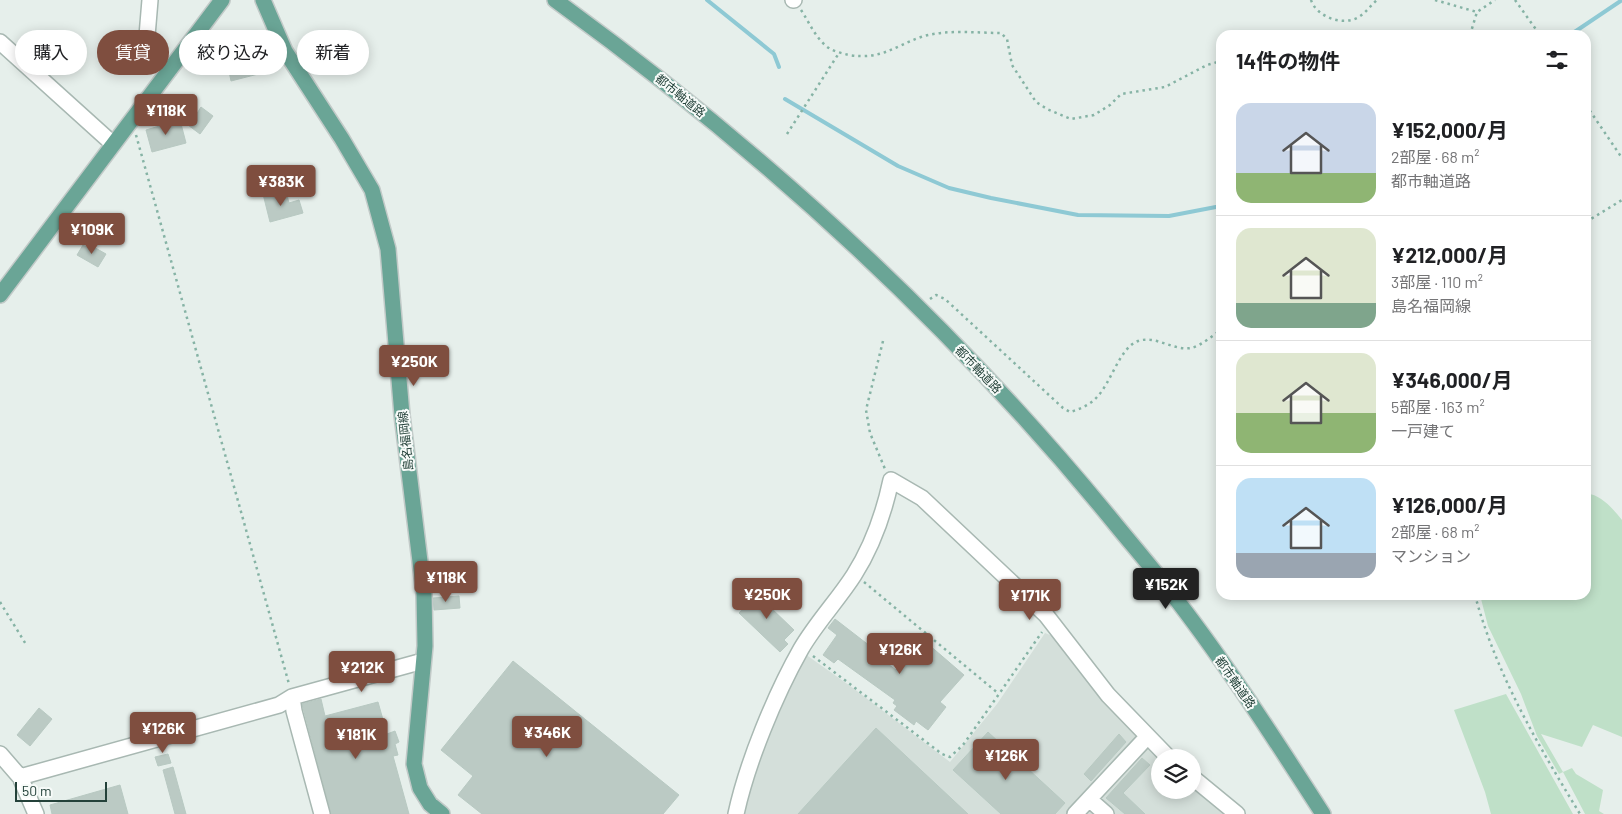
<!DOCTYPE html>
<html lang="ja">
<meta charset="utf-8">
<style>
body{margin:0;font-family:Barlow,"Noto Sans JP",sans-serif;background:#f2f2f2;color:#202124;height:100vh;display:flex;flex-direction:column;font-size:19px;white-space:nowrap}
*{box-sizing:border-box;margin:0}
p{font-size:16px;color:#757577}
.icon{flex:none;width:28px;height:28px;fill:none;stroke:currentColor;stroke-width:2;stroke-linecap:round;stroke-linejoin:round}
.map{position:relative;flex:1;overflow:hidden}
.sheet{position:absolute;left:1216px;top:30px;width:375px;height:570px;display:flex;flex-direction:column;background:#fff;border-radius:15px;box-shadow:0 2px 12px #0003}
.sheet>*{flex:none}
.top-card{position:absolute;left:15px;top:30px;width:475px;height:45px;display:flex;gap:10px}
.controls{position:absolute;left:1151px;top:749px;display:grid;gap:10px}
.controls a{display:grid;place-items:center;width:50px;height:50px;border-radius:50%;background:#fff;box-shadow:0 2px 12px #0003;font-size:25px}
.scale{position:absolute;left:15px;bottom:12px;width:92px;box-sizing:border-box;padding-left:5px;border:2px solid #24423a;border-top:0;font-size:14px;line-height:18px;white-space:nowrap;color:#24423a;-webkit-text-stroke:4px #f7fbf9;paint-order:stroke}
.price{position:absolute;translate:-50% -42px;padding:0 11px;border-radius:5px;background:#7f4e3f;color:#fff;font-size:16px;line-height:32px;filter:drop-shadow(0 1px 2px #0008)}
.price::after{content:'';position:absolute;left:50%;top:30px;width:15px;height:11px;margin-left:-8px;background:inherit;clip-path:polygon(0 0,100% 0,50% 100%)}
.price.on{background:#222;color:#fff}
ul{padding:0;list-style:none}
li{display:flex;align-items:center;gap:15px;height:125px;padding:0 20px}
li+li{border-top:1px solid #e0e0e0}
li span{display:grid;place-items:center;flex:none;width:140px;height:100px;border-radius:15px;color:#555}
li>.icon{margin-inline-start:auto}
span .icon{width:60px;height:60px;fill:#fffc;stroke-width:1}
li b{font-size:21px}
h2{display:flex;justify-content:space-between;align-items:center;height:60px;padding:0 20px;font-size:21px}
.tag{padding:0 18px;border-radius:22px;background:#fff;box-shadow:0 2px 12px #0003;font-size:18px;line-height:45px}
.tag.on{background:#7f4e3f;color:#fff}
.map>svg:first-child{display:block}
.built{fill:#d4dfda}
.green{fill:#bfe0c8}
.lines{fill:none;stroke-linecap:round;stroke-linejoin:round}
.stream{stroke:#8ec9d4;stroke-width:4}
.building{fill:#bbcac4;stroke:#b8c9c2}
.minor-casing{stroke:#a8b8b2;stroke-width:18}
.major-casing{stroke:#c2cac8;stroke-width:18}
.path{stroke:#86b3a5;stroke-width:2.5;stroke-dasharray:2.5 4;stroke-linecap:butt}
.minor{stroke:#fff;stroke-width:15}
.major{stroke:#6aa596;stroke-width:15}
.labels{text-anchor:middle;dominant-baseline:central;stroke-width:4;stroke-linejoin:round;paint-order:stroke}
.street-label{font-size:12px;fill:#24423a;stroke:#f7fbf9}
</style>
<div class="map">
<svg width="1622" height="814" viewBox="0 0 1622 814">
<rect width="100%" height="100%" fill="#e6efeb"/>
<path class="built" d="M1045,633L1055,637L1160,758V790H1192L1193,783L1230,814H744L758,762L805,654L853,688L950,762L997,704Z"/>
<path class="green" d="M1586,494C1600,493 1614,510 1622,520V737L1593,725L1582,747L1541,734L1563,772L1572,768L1576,774L1603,790L1599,811L1604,814H1585L1563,772L1559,774L1537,736L1521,694L1488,626L1480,595H1586Z
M1506,694L1573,814H1491L1485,792L1454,710Z"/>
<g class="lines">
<path class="stream" d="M707,0L774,54L779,67
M1570,35L1622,0
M785,99L898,166L949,188L991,198L1078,215L1169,216L1221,206"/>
</g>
<path class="building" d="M259,53L266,72L231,81L227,62Z
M201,107L213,116L200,134L184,122L192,111L196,115Z
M180,120L186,143L152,152L146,130Z
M276,190L279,197L287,195L289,203L299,200L303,213L270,222L263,194Z
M83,245L88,248L90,245L106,254L98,267L77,255Z
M761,589L773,601L769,606L794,630L784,640L788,644L780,652L739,613Z
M459,596L460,608L434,610L433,598Z
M835,619L879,653L877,656L896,670L921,638L964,675L940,702L946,707L928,730L916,721L914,725L894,710L897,706L893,703L895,700L838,659L834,663L823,655L837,635L828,628Z
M513,661L679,795L663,814H482L458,795L473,776L441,750Z
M321,699L325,716L378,702L387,734L395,731L399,742L395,744L398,755L393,756L409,814H331L302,704Z
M39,708L52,719L30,746L17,735Z
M876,728L968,814H798Z
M988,732L1065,803L1055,814H1001L953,770Z
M1119,734L1126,742L1091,781L1084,774Z
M168,754L171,763L158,766L155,757Z
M1142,758L1150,765L1123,793L1145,814H1125L1106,798Z
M173,767L186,814H175L163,770Z
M120,785L128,814H52L50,805Z"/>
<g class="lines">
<defs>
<path id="minor" d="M150,0L146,48L155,60L169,70
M793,0H794
M0,42L113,144
M292,697L294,711L322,814
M0,754L20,777L36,814
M20,777L279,705L292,697L423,661
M1192,777L1237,814
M1089,799L1106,814
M736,814C747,763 775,695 801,649C816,623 838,600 854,575C873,545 884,513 891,480L922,498L1046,615L1108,695L1169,758
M1075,814L1147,737"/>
<path id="major" d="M263,0L285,51L342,139L372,190L388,249L402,415L424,594L425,646L414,764L420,788L430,804L442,814
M555,0C762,150 950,322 1112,520C1133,546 1156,572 1176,599C1229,668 1276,741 1323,814
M0,295L222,0"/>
</defs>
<use href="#minor" class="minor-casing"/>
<use href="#major" class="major-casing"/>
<path class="path" d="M1311,0C1316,16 1341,26 1357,18C1365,14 1370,6 1377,0
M1435,0L1477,12L1495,0
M1515,0L1540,35
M801,10C809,22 814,35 825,45C831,51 841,53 849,55C881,60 893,47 921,37C945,29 976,33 1001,33L1007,39L1012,65L1036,102L1047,109L1071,119L1094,115L1110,105L1121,94L1165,87L1207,65L1221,61
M1470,35L1477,12
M1586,105L1622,158
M787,134L839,53
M136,135L289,684
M1586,222L1622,200
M930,299L936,295L945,299L1063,408L1070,412C1080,409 1090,405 1097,397C1111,383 1120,347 1138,341C1156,335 1173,351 1191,348C1201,346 1213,335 1221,330
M883,341L866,410L870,433L885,469
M864,582L999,694
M1475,595C1496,674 1538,745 1580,814
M0,602L27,646
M813,656L942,754L950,757L963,745L999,694L1042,632"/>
<use href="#minor" class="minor"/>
<use href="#major" class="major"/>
</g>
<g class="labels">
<g class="street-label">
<text transform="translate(681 95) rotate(39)">都市軸道路</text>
<text transform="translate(979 369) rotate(46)">都市軸道路</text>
<text transform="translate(405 441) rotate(-96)">島名福岡線</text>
<text transform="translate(1236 682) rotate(55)">都市軸道路</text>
</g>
</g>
</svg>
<div class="controls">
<a><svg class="icon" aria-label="layers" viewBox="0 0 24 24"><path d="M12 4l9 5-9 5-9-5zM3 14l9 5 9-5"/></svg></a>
</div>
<div class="scale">50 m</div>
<b class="price" style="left:166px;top:136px">¥118K</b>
<b class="price" style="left:281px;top:207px">¥383K</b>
<b class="price" style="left:92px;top:255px">¥109K</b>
<b class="price" style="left:414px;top:387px">¥250K</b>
<b class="price" style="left:446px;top:603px">¥118K</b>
<b class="price on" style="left:1166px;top:610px">¥152K</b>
<b class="price" style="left:767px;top:620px">¥250K</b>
<b class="price" style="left:1030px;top:621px">¥171K</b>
<b class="price" style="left:900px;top:675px">¥126K</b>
<b class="price" style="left:362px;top:693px">¥212K</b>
<b class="price" style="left:163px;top:754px">¥126K</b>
<b class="price" style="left:547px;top:758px">¥346K</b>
<b class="price" style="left:356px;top:760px">¥181K</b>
<b class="price" style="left:1006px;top:781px">¥126K</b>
<div class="top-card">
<a class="tag">購入</a>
<a class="tag on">賃貸</a>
<a class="tag">絞り込み</a>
<a class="tag">新着</a>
</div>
<section class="sheet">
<h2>14件の物件<svg class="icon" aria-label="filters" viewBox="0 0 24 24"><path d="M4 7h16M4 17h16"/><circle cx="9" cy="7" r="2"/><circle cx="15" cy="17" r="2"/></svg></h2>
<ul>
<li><span style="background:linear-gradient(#c9d6e8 70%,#8fb573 0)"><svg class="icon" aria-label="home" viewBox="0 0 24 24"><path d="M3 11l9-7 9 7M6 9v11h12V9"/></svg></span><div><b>¥152,000/月</b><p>2部屋 · 68 m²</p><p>都市軸道路</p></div></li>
<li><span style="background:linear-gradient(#dfe7d0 75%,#7fa58c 0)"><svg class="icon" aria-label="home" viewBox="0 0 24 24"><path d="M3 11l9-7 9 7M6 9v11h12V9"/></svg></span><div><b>¥212,000/月</b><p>3部屋 · 110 m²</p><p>島名福岡線</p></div></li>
<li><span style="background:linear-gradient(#dfe7d0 60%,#8fb573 0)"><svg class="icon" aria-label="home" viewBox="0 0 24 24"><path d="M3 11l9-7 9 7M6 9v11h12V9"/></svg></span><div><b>¥346,000/月</b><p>5部屋 · 163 m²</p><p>一戸建て</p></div></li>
<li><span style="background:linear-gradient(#bfe0f5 75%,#9aa5b1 0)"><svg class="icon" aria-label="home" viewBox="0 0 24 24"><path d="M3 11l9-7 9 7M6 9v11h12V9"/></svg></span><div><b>¥126,000/月</b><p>2部屋 · 68 m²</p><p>マンション</p></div></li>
</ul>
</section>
</div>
